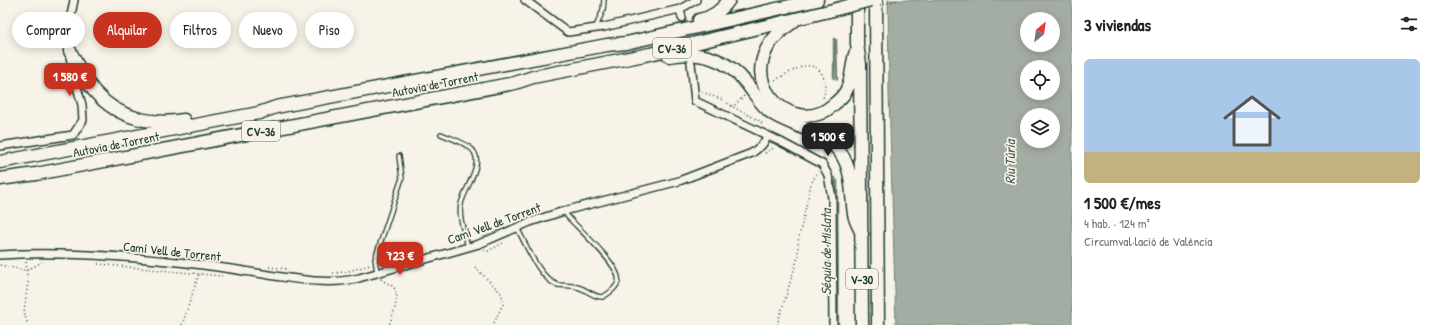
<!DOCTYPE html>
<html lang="es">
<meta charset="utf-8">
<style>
body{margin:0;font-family:"Patrick Hand",sans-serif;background:#f6f6f6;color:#222;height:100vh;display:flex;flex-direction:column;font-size:15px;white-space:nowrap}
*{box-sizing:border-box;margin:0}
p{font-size:13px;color:#767676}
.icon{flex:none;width:22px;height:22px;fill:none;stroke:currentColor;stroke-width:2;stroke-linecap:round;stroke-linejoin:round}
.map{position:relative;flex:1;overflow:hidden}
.side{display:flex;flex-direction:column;background:#fff;width:360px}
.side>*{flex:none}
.hud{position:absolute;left:12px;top:12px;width:380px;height:36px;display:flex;gap:8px}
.needle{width:26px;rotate:29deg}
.buttons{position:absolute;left:1020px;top:12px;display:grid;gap:8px}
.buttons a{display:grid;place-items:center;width:40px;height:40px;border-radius:50%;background:#fff;box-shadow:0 2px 10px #0003;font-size:20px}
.price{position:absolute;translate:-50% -34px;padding:0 9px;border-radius:8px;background:#c8321e;color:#fff;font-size:13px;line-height:26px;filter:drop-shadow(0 1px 2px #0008)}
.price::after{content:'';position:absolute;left:50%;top:24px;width:12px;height:9px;margin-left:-6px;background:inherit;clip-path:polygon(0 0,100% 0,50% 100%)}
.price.selected{background:#222;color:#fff}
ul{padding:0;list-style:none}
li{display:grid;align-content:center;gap:8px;height:212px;padding:0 12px}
li span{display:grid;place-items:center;height:124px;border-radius:6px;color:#555}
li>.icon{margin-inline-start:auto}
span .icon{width:72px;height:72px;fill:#fffc;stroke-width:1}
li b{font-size:17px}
h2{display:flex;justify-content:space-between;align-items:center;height:48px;padding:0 12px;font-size:17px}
.tag{padding:0 14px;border-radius:18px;background:#fff;box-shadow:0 2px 10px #0003;font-size:14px;line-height:36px}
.tag.selected{background:#c8321e;color:#fff}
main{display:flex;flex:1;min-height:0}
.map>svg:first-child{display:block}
.water{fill:#a4ada3;stroke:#6f8077;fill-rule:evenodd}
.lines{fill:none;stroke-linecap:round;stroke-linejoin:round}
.stream{stroke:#6f8077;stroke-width:2.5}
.street-tunnel{stroke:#cccfc4;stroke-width:7;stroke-dasharray:7 3.5;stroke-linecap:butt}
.lane-casing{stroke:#1f3d34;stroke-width:6}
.street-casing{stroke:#1f3d34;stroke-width:10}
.highway-casing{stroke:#1f3d34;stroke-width:15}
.path{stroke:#1f3d34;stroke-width:1.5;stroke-dasharray:1 3;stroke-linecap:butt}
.lane{stroke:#f7f3e8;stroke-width:3.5}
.street{stroke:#f7f3e8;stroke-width:7}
.highway{stroke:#f7f3e8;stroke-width:12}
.highway-bridge-casing{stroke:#1f3d34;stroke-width:15;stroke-linecap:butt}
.path-bridge{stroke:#1f3d34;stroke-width:1.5;stroke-dasharray:1 3;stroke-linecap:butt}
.highway-bridge{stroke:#f7f3e8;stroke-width:12}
.labels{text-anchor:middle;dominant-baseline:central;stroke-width:3.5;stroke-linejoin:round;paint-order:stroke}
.shield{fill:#f7f3e8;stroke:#60746a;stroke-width:1}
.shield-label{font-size:12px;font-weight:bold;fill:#1f3d34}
.street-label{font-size:13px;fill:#1f3d34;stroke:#f7f3e8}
.water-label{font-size:14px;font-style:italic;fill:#405950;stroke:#f7f3e8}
</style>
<main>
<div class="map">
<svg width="1072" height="325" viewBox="0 0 1072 325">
<rect width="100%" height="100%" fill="#f7f3e8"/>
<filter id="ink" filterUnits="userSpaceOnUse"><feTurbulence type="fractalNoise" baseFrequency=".025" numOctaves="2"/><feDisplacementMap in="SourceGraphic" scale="8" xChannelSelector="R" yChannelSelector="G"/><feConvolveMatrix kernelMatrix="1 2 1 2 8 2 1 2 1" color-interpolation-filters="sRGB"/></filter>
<g filter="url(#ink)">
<path class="water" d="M888,0H1072V325H896L889,94ZM1027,19H1053V45H1027ZM1027,67H1053V93H1027ZM1027,115H1053V141H1027Z"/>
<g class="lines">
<path class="stream" d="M834,39V78
M836,40L837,79
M835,178V195
M837,181L838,325"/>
<path class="street-tunnel" d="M682,18L688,49"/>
<defs>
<path id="lane" d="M596,27L603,10L604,0
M441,134C450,138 461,141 469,147C488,159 465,187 461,204C458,217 465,234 468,247
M517,228C526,244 540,280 558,285C564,286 571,285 577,287C587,289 592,297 603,297C608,294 616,289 618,282C623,268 578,228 568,217L564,211
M377,272L375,259L402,178L399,156"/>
<path id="street" d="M525,0L568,32L604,27L680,9L696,0
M680,9L682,18
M691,63L695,101L779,141L822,164L828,175L832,198L833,325
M0,146L73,135L83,120L82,105L72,69L67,35L74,0
M0,255C67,251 136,257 203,265C227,268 251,272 275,276C304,280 331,285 359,278L479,244L530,222L564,211L679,181L752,153L762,145L768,136"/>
<path id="highway" d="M857,0V44L860,64L862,325
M876,0L878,325
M699,20C711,18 722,10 729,0
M793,22C719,71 792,143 833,105C838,101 844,96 847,89C852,78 852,65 855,54
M70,51C77,65 85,81 96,93C119,119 152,125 184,120
M669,56C700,50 728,59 747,84C755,94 762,107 773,114C796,128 826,131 842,155C853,173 851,194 854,214C855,221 859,227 862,234
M0,162L259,113L276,107L607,45L626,43L817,0
M0,179L36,174L515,83L533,77L650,54L829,11"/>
</defs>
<use href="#lane" class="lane-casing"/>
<use href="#street" class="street-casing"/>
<use href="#highway" class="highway-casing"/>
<path class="path" d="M775,80C783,76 798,67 806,66C824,64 828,86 823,98
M702,92L723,100L733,107
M744,96L733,107L760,121L763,125
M765,153L775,147
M484,250L488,251L505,242
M26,262L28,282L24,312L28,325
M381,262L405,256
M98,264L222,276
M0,265L24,270L29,269L42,262
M269,267L289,269
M475,267L502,294L503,304L493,325
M333,273L345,272L370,265
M381,279C385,283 391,284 394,288C401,296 392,317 389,325
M182,325L199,274
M777,325L798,257V242L811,184L818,171"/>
<use href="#lane" class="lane"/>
<use href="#street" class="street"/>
<use href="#highway" class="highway"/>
<defs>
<path id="highway-bridge" d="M829,11L871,0"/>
</defs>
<use href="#highway-bridge" class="highway-bridge-casing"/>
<path class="path-bridge" d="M880,5L898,0"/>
<use href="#highway-bridge" class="highway-bridge"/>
</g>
</g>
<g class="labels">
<g class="shield">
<rect x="653" y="38" width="38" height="20" rx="3"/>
<rect x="242" y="121" width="38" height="20" rx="3"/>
<rect x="846" y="269" width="32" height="20" rx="3"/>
</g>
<g class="shield-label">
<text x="672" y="48">CV-36</text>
<text x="261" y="131">CV-36</text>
<text x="862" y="279">V-30</text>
</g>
<g class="street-label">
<text transform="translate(435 84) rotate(-11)">Autovia de Torrent</text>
<text transform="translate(116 144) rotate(-11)">Autovia de Torrent</text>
<text transform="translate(494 223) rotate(-20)">Camí Vell de Torrent</text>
<text transform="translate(172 251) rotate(6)">Camí Vell de Torrent</text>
</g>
<g class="water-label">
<text transform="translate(1009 162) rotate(-90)">Riu Túria</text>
<text transform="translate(825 252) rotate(-90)">Séquia de Mislata</text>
</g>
</g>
</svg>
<div class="buttons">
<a><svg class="needle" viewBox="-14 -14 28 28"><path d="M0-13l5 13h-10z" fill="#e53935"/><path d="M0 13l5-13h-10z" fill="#767676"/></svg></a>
<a><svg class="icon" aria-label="locate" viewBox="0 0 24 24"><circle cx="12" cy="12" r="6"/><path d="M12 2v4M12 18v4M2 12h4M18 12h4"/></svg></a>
<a><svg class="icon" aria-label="layers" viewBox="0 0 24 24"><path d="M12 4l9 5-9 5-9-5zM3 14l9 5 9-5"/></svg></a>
</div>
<b class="price" style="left:70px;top:97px">1 580 €</b>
<b class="price selected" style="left:828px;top:157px">1 500 €</b>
<b class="price" style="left:400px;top:276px">723 €</b>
<div class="hud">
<a class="tag">Comprar</a>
<a class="tag selected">Alquilar</a>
<a class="tag">Filtros</a>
<a class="tag">Nuevo</a>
<a class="tag">Piso</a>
</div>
</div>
<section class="side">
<h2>3 viviendas<svg class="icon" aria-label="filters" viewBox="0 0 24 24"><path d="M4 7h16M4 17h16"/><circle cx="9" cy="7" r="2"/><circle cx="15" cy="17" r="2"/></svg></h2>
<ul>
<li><span style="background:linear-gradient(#a9c7e8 75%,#c2b280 0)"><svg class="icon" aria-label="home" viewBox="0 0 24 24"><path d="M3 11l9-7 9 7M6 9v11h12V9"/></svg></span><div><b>1 500 €/mes</b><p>4 hab. · 124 m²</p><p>Circumval·lació de València</p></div></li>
</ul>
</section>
</main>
